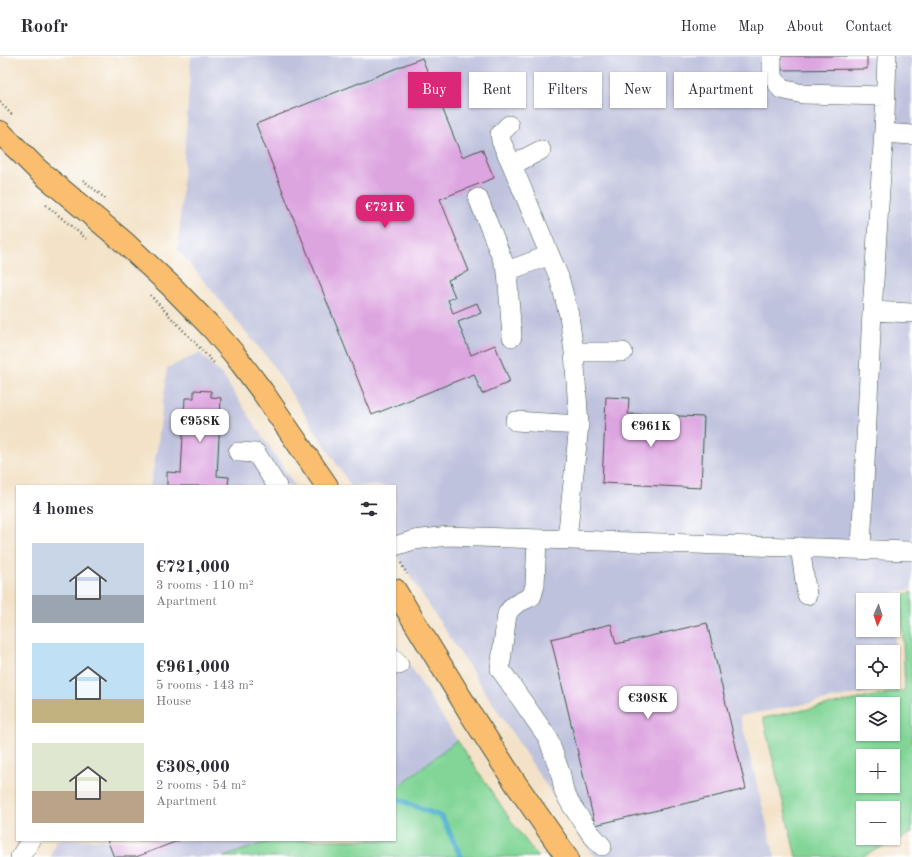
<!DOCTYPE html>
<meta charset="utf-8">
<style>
body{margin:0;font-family:"Old Standard TT",serif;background:#f2f2f3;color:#2b2b33;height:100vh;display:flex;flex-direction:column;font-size:15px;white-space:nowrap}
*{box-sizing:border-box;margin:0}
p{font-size:13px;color:#7c7c81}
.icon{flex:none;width:22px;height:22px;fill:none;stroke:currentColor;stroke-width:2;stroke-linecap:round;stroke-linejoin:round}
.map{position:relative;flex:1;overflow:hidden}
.details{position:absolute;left:16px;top:429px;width:380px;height:356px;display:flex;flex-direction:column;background:#fff;border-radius:0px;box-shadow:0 1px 3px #0004}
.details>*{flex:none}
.top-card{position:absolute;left:408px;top:16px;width:380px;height:36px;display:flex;gap:8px}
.needle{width:26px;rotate:183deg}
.tools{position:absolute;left:856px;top:537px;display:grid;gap:8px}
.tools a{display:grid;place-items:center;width:44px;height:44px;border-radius:0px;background:#fff;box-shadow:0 1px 3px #0004;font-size:20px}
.price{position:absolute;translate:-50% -34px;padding:0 9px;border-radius:8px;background:#fff;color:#222;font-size:13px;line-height:26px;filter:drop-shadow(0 1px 2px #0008)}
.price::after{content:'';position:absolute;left:50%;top:24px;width:12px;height:9px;margin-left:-6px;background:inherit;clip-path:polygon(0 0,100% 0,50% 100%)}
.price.on{background:#db2777;color:#fff}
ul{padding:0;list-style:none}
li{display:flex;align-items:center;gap:12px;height:100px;padding:0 16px}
li span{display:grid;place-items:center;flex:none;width:112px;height:80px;border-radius:0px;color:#555}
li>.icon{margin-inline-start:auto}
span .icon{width:48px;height:48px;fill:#fffc;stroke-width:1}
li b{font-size:17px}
h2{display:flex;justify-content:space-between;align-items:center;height:48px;padding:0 16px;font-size:17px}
.chip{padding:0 14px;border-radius:0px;background:#fff;box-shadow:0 1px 3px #0004;font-size:14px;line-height:36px}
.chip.on{background:#db2777;color:#fff}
header{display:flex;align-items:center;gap:24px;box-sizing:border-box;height:56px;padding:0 20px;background:#fff;border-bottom:1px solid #e1e1e2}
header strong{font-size:19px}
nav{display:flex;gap:22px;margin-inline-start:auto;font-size:14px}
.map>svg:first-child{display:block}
.industrial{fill:#bfc2dd;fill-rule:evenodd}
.green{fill:#82d597;stroke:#508966;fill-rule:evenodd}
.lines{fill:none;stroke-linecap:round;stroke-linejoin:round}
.stream{stroke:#50b1ce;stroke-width:5.5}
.building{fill:#dda5e0}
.minor-casing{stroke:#3f564a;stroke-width:20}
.major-casing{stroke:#3f564a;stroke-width:24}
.path{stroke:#3f564a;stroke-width:2.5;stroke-dasharray:1 3;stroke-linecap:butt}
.minor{stroke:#fff;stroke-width:19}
.major{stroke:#fbbd6e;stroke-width:22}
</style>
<header>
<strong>Roofr</strong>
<nav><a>Home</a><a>Map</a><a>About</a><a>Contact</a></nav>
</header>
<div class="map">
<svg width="912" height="801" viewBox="0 0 912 801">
<rect width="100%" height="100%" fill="#fff"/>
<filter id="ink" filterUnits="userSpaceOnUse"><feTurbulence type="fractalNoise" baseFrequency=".025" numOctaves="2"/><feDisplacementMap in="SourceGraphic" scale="8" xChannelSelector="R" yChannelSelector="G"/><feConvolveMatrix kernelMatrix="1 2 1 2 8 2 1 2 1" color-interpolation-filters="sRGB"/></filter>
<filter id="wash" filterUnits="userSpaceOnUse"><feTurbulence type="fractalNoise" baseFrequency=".012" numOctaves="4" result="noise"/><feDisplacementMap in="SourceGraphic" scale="16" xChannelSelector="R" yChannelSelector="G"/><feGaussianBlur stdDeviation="0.9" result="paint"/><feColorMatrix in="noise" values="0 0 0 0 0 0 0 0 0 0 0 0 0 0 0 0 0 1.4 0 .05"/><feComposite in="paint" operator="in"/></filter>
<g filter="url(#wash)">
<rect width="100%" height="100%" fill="#f3e2c7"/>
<path class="industrial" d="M191,0H912V533L894,537L896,631L740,660L775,801H596L583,786L395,497V430H351L270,305L178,194ZM863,544H893V574H863ZM863,596H893V626H863Z
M200,297L223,320L295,430H150L158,387L167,312Z
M395,586L457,684L395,733Z
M56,784H273L223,801H51Z"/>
<path class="green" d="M912,536V777L861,801H796L763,662L905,634L901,539ZM863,648H893V678H863ZM863,700H893V730H863ZM863,752H893V782H863Z
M457,684L514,769L538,801H223L273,784H395V733Z"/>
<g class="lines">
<path class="stream" d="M395,742L442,761L461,801"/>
</g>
<g id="blocks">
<path class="building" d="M781,0H867V13L782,14Z
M422,2L462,101L482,93L494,122L440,143L469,215L448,224L455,241L448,244L453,257L477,247L481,257L458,266L471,299L495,289L510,326L482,338L474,318L372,359L256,68Z
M194,334L211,335V341L221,342L217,420L229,421L228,430H167V416L181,417L185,342H194Z
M606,341L629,342L628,358L704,361L701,432L602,427Z
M707,567L746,733L595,769L551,583L611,568L616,588Z
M107,784H180L136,801H114Z"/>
</g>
</g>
<g filter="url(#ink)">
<use href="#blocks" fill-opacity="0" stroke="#3f564a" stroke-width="1"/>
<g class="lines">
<defs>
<path id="minor" d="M772,0V19L781,33L803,38L885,40
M509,69L500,78L501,85L512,109L559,221L569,259L574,296L579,369L567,484
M884,77L912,79
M512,109L541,94
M478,142L507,215L512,281
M507,215L550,199
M872,255L912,257
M574,296H623
M515,365L579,369
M238,396L256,397L277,430
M537,483L535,529L532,540C522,546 513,547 507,558L500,613L548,682L561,719L564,736L572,750L591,778L602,790
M395,490L414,484L448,480L909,495
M800,491L807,539
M861,493L872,255L885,59L887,0
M395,604L399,609
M20,801L31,784"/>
<path id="major" d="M0,76L38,114L125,187L172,231L212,272L235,299L262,335L327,430
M395,534L472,660L516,728L567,801"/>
</defs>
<use href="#minor" class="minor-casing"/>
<use href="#major" class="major-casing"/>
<path class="path" d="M0,46L12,59
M83,124L107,144
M46,149L88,184
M150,239L214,307
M401,507L407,518"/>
<use href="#minor" class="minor"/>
<use href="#major" class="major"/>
</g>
</g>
</svg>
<div class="tools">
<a><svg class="needle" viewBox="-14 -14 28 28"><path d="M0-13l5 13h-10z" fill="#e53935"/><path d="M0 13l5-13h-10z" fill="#7c7c81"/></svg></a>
<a><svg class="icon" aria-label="locate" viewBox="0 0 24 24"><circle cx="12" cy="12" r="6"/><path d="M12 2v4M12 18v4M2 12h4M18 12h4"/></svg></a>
<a><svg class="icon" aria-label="layers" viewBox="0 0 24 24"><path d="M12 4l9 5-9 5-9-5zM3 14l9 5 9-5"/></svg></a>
<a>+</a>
<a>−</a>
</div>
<b class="price on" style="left:385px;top:173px">€721K</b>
<b class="price" style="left:200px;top:387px">€958K</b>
<b class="price" style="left:651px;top:392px">€961K</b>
<b class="price" style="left:648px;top:664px">€308K</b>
<div class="top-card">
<a class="chip on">Buy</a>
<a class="chip">Rent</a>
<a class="chip">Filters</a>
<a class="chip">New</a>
<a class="chip">Apartment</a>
</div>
<section class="details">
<h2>4 homes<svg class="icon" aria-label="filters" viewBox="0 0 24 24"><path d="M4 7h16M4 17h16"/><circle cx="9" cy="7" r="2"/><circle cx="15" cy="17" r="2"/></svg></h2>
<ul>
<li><span style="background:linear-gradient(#c9d6e8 65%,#9aa5b1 0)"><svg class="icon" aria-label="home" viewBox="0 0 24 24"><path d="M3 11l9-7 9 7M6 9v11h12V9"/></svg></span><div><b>€721,000</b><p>3 rooms · 110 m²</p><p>Apartment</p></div></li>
<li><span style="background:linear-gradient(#bfe0f5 70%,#c2b280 0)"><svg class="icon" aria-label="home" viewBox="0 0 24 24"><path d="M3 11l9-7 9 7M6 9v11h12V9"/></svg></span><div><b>€961,000</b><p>5 rooms · 143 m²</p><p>House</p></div></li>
<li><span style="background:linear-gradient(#dfe7d0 60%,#b9a48a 0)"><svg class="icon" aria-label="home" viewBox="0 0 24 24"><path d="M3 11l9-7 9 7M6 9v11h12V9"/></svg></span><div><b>€308,000</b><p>2 rooms · 54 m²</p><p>Apartment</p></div></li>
</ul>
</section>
</div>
